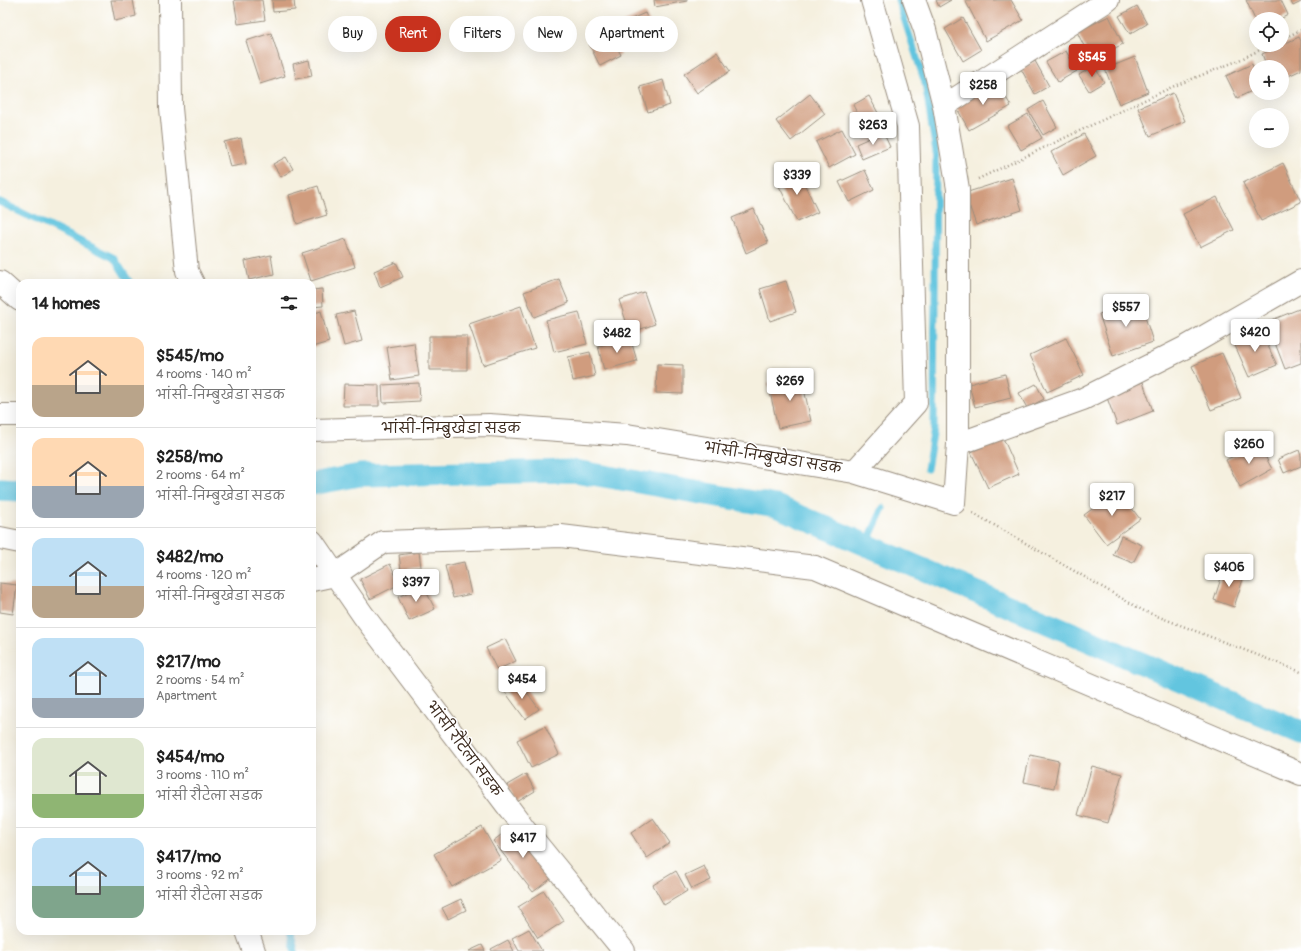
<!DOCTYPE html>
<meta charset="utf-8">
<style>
body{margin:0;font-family:Pangolin,"Playpen Sans Deva",sans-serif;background:#f6f6f6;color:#222;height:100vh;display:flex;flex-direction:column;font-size:15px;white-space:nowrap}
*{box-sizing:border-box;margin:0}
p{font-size:13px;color:#767676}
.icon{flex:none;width:22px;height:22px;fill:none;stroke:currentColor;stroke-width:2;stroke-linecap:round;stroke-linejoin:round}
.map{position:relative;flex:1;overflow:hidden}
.details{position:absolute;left:16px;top:279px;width:300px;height:656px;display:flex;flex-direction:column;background:#fff;border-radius:12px;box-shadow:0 4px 16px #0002}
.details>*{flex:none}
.hud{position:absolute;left:328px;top:16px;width:380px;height:36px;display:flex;gap:8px}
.buttons{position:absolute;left:1249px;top:12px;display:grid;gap:8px}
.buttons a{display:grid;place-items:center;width:40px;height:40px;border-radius:50%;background:#fff;box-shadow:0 4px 16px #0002;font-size:20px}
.price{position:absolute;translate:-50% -34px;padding:0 9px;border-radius:4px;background:#fff;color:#222;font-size:13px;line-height:26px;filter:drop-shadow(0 1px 2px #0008)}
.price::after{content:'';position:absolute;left:50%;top:24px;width:12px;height:9px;margin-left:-6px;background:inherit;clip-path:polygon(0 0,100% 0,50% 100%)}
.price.current{background:#c8321e;color:#fff}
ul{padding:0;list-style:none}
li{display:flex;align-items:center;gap:12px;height:100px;padding:0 16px}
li+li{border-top:1px solid #e0e0e0}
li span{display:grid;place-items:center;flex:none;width:112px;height:80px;border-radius:12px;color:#555}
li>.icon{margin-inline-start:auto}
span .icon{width:48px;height:48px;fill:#fffc;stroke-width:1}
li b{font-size:17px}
h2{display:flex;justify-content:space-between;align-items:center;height:48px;padding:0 16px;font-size:17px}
.pill{padding:0 14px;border-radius:18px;background:#fff;box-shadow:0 4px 16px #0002;font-size:14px;line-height:36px}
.pill.current{background:#c8321e;color:#fff}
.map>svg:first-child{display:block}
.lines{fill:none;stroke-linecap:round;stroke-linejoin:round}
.stream{stroke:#62c5df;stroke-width:7}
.canal{stroke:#62c5df;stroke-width:23}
.building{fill:#d09c7e}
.street-casing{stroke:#988d7e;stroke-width:24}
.path{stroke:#988d7e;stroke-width:2.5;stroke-dasharray:1 3;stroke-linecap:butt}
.street{stroke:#fff;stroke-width:22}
.labels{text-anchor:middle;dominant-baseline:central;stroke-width:3;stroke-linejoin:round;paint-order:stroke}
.street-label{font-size:14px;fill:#3b2a1e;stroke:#fff}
</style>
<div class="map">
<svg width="1301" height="951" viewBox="0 0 1301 951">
<rect width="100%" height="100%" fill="#fff"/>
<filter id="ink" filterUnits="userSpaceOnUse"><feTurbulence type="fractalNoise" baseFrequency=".025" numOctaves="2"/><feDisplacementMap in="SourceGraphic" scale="8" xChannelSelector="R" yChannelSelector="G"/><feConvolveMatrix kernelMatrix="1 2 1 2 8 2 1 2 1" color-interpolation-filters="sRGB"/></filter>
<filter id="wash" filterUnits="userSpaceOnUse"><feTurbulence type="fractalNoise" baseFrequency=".012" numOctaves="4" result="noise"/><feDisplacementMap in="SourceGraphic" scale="16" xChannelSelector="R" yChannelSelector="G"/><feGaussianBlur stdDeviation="0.9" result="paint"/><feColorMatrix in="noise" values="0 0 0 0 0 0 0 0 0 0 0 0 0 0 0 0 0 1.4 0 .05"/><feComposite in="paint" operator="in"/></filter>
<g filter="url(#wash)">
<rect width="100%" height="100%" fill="#f5f0df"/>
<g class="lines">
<path class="stream" d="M898,0L925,83L936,152L934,428L927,469
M0,202L114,258L130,283
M866,545L883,508
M290,931L295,951"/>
<path class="canal" d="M312,484L360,475L575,471L776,506L1301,732
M0,489L20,490"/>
</g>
<g id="blocks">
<path class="building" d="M111,0H133L136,16L115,21Z
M234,0H262L265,20L238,24Z
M272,0H294L295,10L273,12Z
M654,0H687V1L655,7Z
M936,0H951L939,7Z
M965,0H1011L1023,20L986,41Z
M1246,0H1281L1288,15L1280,19H1256V22Z
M1290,0H1301V2L1293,6Z
M1137,6L1147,24L1130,34L1119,16Z
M645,13L655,34L631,44L622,23Z
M1109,16L1123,44L1091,60L1077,32Z
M963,18L981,50L963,61L945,29Z
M271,33L285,76L260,84L246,41Z
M610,33L621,55L600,66L589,44Z
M1299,37L1301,41V70L1282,79V67H1267L1262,54Z
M1066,51L1077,71L1058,82L1046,62Z
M717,52L730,71L697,93L684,74Z
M1135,57L1148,92L1119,104L1105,69Z
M309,60L312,76L296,79L293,64Z
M1035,61L1049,86L1035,94L1021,69Z
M1252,64L1256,74V89L1237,98L1226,76Z
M1094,66L1104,82L1089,91L1079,75Z
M663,80L670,105L648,112L640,87Z
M997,82L1011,106L969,130L955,105Z
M1173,93L1185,121L1150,136L1138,108Z
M810,94L825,114L791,141L776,121Z
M869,96L878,113L861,121L853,105Z
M1043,101L1057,127L1043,135L1028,110Z
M1028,114L1042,138L1021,150L1007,126Z
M842,129L855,154L829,168L816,142Z
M883,132L890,147L862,159L856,144Z
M1084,134L1096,156L1063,175L1051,152Z
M241,138L246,164L230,167L224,142Z
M286,157L293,169L281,177L273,164Z
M1283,163L1301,202L1261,221L1243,183Z
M797,169L818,212L797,222L776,180Z
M865,170L874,190L849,202L839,182Z
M1012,178L1022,210L976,225L965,193Z
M318,186L327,215L297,224L289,195Z
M1217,197L1234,230L1200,247L1183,214Z
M754,209L768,243L746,253L732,218Z
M346,239L355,267L311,281L302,253Z
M271,255L274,274L249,280L245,261Z
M396,262L403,277L380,287L374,271Z
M559,279L569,303L534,317L524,292Z
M786,281L796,312L770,321L760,289Z
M322,289L323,306L312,307V290Z
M644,292L655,324L630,333L619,300Z
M1140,301L1153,342L1113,356L1099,314Z
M521,306L535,348L483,365L469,324Z
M1299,309L1301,313V363L1285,369L1267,322Z
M321,311L329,342L312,347V314Z
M354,311L362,341L344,346L336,315Z
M579,312L587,344L554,352L546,320Z
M1260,329L1277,365L1249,377L1233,341Z
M429,336H467V370H429Z
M630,337L637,361L604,370L598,346Z
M1066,338L1084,375L1047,392L1030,355Z
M414,343L419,376L392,380L387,347Z
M590,352L595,376L573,381L568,357Z
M1222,353L1241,398L1211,410L1192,366Z
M657,364L683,365V394L656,393Z
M1005,374L1011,398L975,407L969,384Z
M801,375L811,421L778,428L768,383Z
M1143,382L1153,411L1117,425L1106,395Z
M419,383L420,401L383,403L382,385Z
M344,384L379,385V406H343Z
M1036,384L1044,399L1027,408L1019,393Z
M1003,438L1019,474L988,488L971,452Z
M1258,443L1272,469L1240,487L1226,460Z
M1299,450L1301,456V466L1284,473L1278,459Z
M1118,490L1140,519L1106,544L1084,515Z
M1121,536L1142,545L1133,563L1113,555Z
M419,552L421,567L401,570L399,555Z
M464,562L471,594L453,598L445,566Z
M390,564L400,584L370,599L360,579Z
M1224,569L1244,576L1234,607L1214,600Z
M0,583L17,585L13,614L0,612Z
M423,585L435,609L409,621L398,597Z
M505,639L516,661L497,670L486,648Z
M519,681L539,709L525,719L505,692Z
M545,726L559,754L531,768L517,740Z
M1030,755L1059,761L1054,788L1024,782Z
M1092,766L1122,774L1108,823L1078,815Z
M526,774L535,791L517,802L507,785Z
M653,818L670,843L647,858L631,833Z
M513,826L553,877L533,892L493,841Z
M482,827L501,860L452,887L434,854Z
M704,866L711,880L692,889L685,875Z
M676,871L687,891L664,905L653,885Z
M544,891L564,921L538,938L518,907Z
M461,899L466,910L448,919L442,908Z
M529,929L542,951H519L512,938Z
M508,940L514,951H492L491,949Z
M482,945L485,951H469Z"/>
</g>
</g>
<g filter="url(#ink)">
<use href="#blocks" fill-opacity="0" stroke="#988d7e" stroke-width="1"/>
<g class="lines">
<defs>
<path id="street" d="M170,0L171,108L187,271L193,283
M944,106L1108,0
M0,282L20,300
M0,415H20
M312,430L489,425L627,435L854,472L954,503L958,444V189L944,106L925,30L914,0
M958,444L1083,399L1186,347L1301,281
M854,472L916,403L908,126L872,0
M0,538L20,542
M312,541L363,615L524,828L624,951
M312,580L335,575L383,542L561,536L815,567L1301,774
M247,931L254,951"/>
</defs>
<use href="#street" class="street-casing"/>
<path class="path" d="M1282,39L1301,30
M978,179L1172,87L1237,61L1270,45
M973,513L1144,611L1301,672"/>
<use href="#street" class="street"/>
</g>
</g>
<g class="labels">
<g class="street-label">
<text x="451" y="428">भांसी-निम्बुखेडा सडक</text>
<text transform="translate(773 458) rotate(9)">भांसी-निम्बुखेडा सडक</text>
<text transform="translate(464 749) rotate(53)">भांसी रौटेला सडक</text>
</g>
</g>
</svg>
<div class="buttons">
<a><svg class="icon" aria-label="locate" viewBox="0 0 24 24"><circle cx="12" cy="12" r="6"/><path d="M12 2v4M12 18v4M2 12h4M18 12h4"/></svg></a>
<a>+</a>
<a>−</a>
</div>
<b class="price current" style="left:1092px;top:78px">$545</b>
<b class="price" style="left:983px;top:106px">$258</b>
<b class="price" style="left:873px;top:146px">$263</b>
<b class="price" style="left:797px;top:196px">$339</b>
<b class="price" style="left:1126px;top:328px">$557</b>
<b class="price" style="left:1255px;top:353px">$420</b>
<b class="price" style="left:617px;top:354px">$482</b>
<b class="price" style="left:790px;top:402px">$269</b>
<b class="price" style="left:1249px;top:465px">$260</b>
<b class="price" style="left:1112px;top:517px">$217</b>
<b class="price" style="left:1229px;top:588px">$406</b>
<b class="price" style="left:416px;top:603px">$397</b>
<b class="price" style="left:522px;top:700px">$454</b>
<b class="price" style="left:523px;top:859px">$417</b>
<div class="hud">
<a class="pill">Buy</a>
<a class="pill current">Rent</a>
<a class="pill">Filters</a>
<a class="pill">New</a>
<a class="pill">Apartment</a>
</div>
<section class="details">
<h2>14 homes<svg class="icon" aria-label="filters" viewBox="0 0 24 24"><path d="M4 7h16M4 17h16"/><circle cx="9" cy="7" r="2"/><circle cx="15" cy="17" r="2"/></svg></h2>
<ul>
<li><span style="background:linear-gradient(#ffd9b3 60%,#b9a48a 0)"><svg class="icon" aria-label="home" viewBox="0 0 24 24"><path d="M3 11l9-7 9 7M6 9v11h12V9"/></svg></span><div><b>$545/mo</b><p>4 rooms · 140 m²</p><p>भांसी-निम्बुखेडा सडक</p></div></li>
<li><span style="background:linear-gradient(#ffd9b3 60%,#9aa5b1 0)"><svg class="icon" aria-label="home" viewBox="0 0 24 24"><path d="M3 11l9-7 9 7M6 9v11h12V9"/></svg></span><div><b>$258/mo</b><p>2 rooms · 64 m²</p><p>भांसी-निम्बुखेडा सडक</p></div></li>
<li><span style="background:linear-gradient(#bfe0f5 60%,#b9a48a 0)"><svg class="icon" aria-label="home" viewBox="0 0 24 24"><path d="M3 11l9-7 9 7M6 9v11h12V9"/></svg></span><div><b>$482/mo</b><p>4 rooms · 120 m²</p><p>भांसी-निम्बुखेडा सडक</p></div></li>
<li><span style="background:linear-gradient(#bfe0f5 75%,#9aa5b1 0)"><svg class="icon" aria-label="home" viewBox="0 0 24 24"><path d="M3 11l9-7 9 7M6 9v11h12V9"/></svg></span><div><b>$217/mo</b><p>2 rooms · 54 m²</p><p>Apartment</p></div></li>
<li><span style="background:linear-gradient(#dfe7d0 70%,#8fb573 0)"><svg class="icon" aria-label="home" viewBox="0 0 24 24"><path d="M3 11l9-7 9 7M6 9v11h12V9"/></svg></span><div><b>$454/mo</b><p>3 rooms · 110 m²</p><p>भांसी रौटेला सडक</p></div></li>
<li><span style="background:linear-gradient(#bfe0f5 60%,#7fa58c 0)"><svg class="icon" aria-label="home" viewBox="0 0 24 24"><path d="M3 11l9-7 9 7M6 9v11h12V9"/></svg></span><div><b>$417/mo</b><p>3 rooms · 92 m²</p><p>भांसी रौटेला सडक</p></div></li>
</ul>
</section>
</div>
